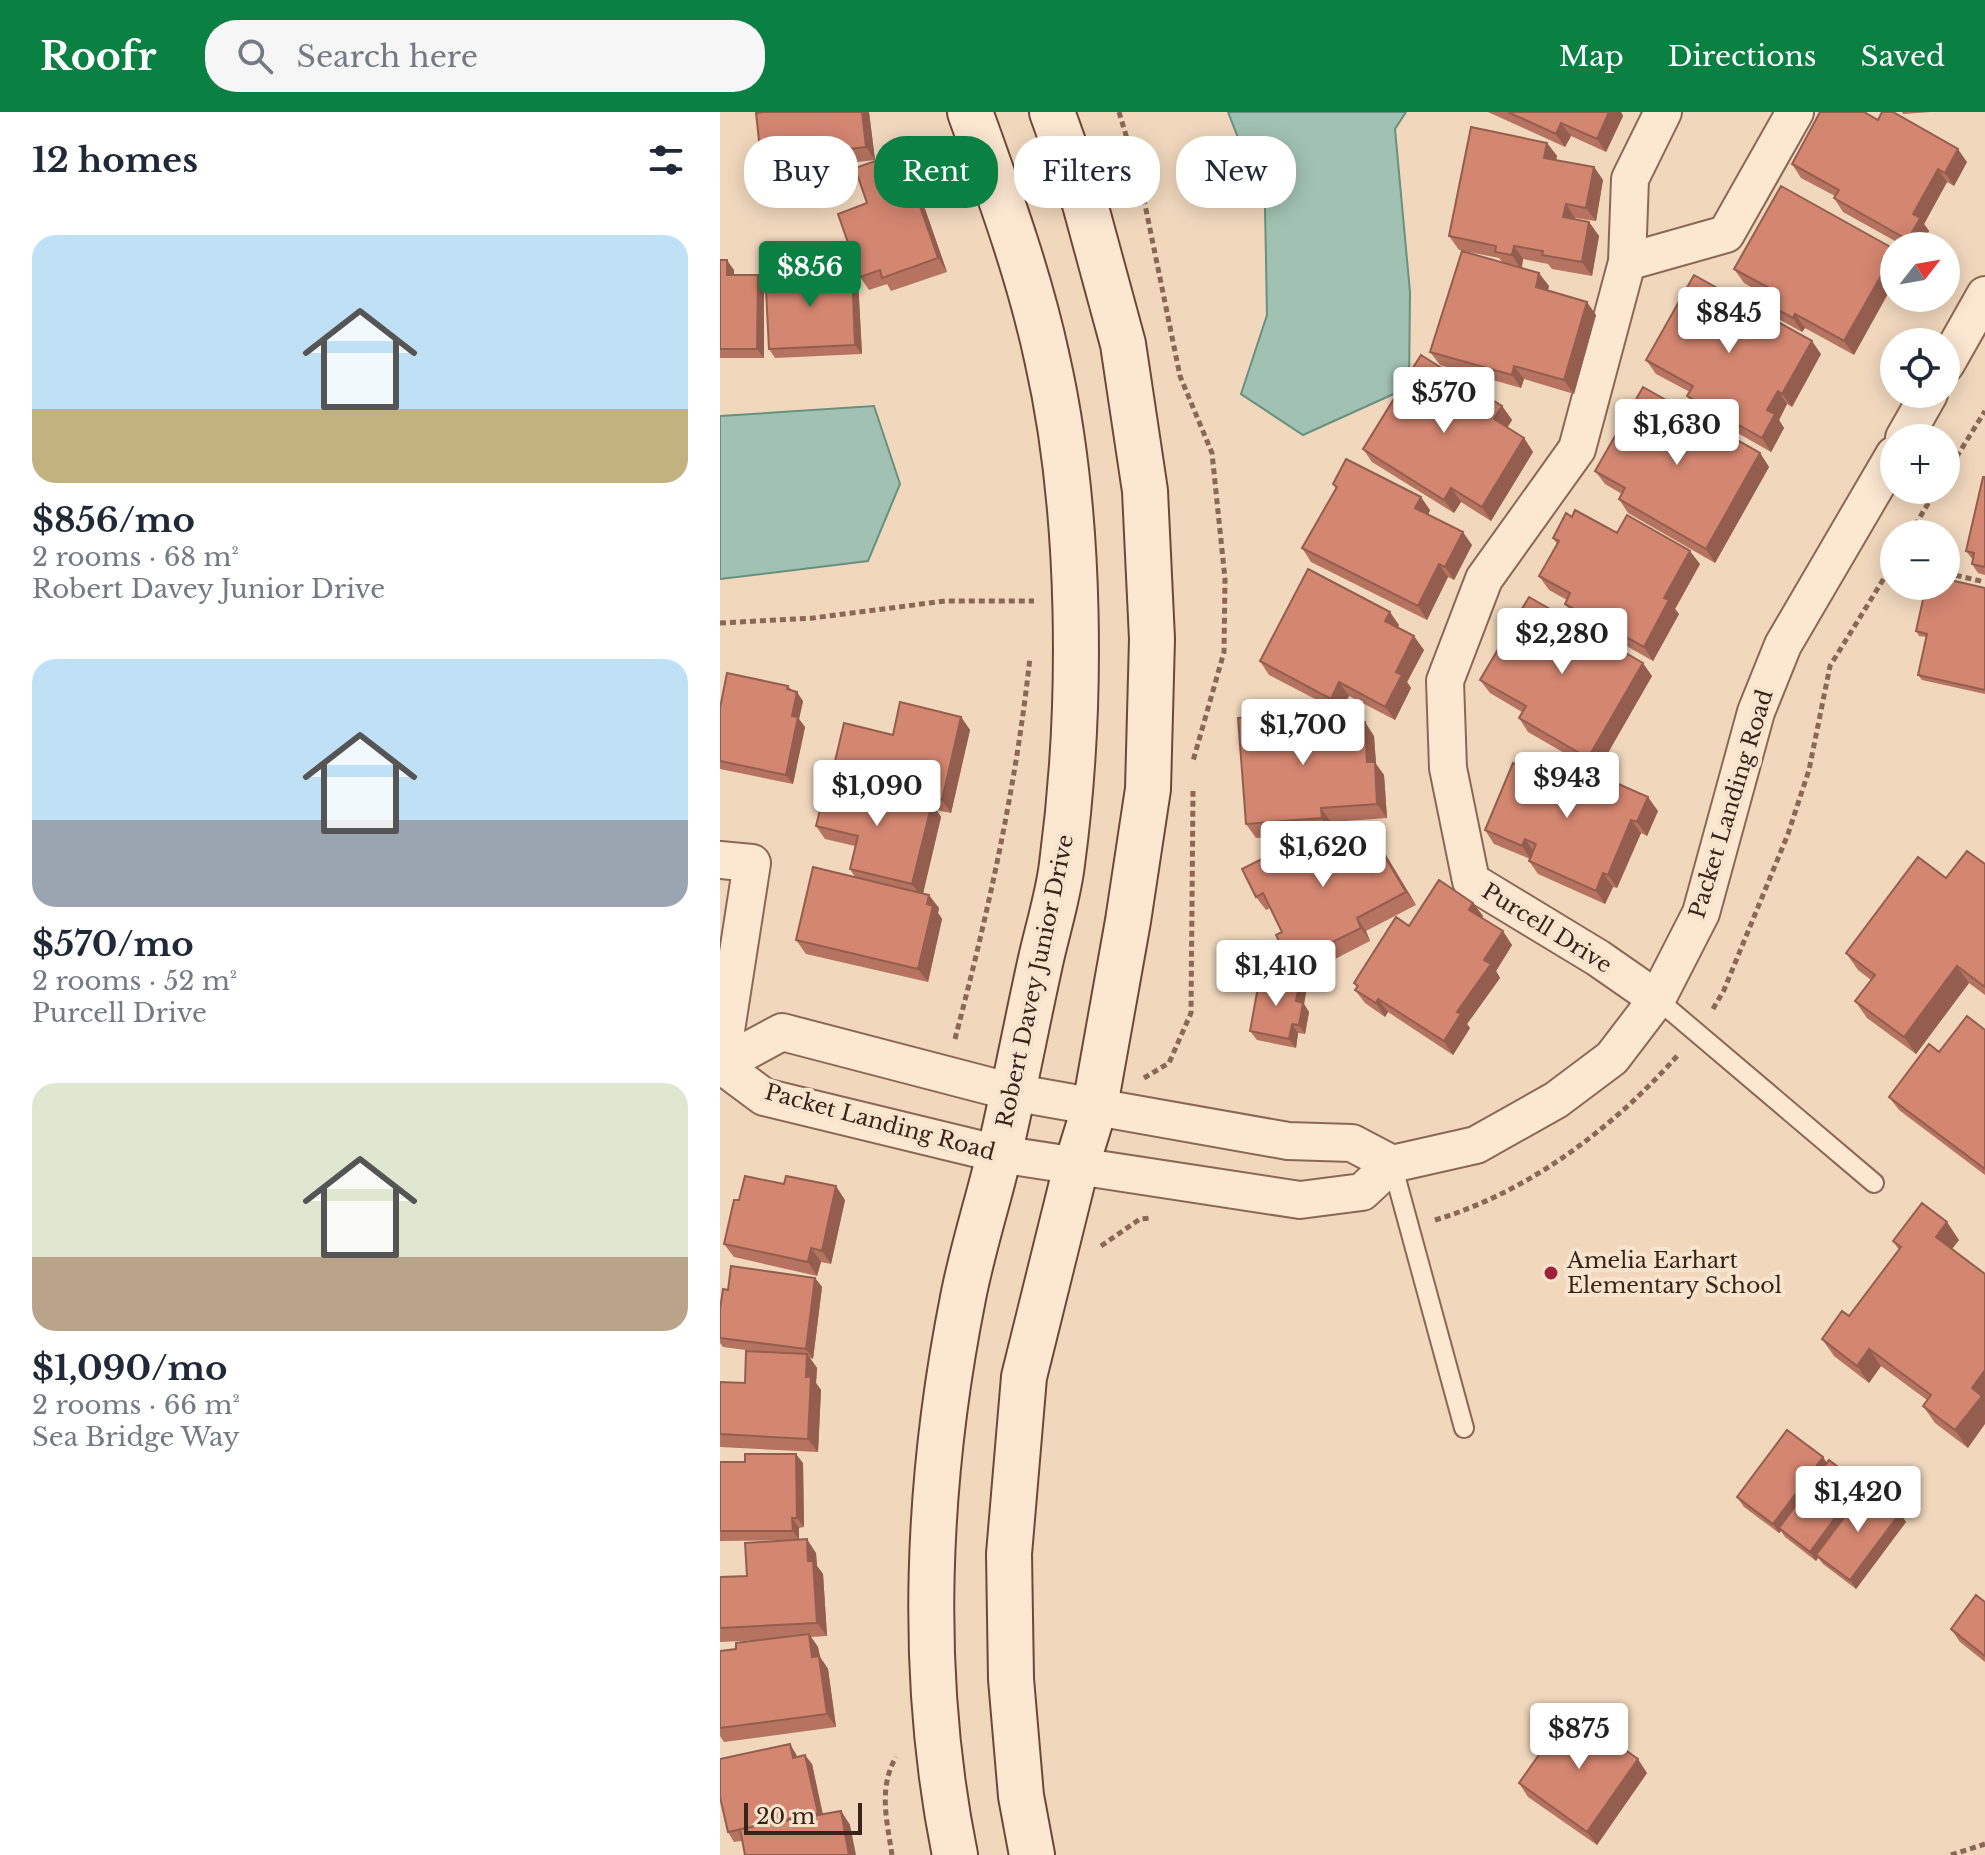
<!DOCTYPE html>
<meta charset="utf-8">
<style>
body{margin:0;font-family:"Libre Baskerville",serif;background:#f6f6f7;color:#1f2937;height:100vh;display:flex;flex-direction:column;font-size:30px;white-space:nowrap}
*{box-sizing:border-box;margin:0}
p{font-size:26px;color:#747a83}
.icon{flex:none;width:44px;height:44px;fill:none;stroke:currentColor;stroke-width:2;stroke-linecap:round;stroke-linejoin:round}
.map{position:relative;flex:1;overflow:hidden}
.panel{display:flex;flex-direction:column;background:#fff;width:720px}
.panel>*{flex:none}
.top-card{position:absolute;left:24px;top:24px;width:760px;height:72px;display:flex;gap:16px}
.needle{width:52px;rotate:59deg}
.buttons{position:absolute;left:1160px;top:120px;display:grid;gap:16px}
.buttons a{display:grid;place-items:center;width:80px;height:80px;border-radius:50%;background:#fff;box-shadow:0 4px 20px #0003;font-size:40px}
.scale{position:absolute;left:24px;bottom:20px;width:118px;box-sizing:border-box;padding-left:8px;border:4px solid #39241b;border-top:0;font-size:22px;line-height:28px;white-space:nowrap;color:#39241b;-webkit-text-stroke:6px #f8e4cd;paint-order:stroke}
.price{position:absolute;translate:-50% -68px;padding:0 18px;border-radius:8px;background:#fff;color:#222;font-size:26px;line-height:52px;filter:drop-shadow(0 2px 4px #0008)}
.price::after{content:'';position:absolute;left:50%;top:48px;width:24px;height:18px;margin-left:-12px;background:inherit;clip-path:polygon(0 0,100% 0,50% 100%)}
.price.selected{background:#0b8043;color:#fff}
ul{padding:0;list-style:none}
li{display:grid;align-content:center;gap:16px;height:424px;padding:0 32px}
li span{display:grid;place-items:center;height:248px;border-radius:24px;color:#555}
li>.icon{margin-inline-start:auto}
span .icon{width:144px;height:144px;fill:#fffc;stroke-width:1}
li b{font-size:34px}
h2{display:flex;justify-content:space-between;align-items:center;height:96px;padding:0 32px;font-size:34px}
.tag{padding:0 28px;border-radius:32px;background:#fff;box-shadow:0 4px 20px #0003;font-size:28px;line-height:72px}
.tag.selected{background:#0b8043;color:#fff}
header{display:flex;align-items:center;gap:48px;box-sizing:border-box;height:112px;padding:0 40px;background:#0b8043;color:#fff}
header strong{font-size:38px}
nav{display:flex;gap:44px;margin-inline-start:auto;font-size:28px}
.search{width:560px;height:72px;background:#f6f6f7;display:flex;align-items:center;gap:20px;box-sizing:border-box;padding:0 28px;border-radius:32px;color:#747a83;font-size:30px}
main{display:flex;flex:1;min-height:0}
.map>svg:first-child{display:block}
.water{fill:#a1c2b2;stroke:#68917f;stroke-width:2}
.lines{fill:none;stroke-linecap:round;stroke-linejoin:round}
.lane-casing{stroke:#8b6755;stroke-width:22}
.street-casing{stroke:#8b6755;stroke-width:40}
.secondary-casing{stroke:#6d4838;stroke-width:48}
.path{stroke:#8b6755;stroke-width:5;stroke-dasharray:6 4;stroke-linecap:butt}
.lane{stroke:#fce7d1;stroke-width:18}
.street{stroke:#fce7d1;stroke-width:36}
.secondary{stroke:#fce7d1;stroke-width:44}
.wall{fill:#b57360}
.shaded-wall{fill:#945e4e}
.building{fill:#d38670;stroke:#945e4e;stroke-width:2}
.poi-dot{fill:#9f2039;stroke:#f8e4cd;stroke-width:3}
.labels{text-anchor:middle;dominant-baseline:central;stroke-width:8;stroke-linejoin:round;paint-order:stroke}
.street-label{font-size:22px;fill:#39241b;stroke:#f8e4cd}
.poi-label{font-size:22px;fill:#39241b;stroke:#f8e4cd;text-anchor:start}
</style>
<header>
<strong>Roofr</strong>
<div class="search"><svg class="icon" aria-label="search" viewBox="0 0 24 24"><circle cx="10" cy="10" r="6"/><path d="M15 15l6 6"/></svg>Search here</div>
<nav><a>Map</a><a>Directions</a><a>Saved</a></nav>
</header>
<main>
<section class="panel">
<h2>12 homes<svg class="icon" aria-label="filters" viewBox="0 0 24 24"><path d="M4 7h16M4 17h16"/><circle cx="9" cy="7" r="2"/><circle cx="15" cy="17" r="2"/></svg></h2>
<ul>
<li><span style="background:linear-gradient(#bfe0f5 70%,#c2b280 0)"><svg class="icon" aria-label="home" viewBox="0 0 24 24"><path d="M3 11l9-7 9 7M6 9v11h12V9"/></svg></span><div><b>$856/mo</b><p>2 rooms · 68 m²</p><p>Robert Davey Junior Drive</p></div></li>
<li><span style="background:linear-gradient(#bfe0f5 65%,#9aa5b1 0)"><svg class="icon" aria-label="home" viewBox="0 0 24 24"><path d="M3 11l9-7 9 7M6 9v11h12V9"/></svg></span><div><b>$570/mo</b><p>2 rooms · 52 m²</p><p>Purcell Drive</p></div></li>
<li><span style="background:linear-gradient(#dfe7d0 70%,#b9a48a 0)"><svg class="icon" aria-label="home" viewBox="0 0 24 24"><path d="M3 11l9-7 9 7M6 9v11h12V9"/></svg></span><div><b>$1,090/mo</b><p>2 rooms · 66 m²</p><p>Sea Bridge Way</p></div></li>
</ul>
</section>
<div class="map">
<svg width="1265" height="1743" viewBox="0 0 1265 1743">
<rect width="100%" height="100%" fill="#f1d8bd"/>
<path class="water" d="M508,0H686L675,17L690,180L689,275L583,323L521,282L547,203L545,95Z
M154,294L180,372L148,449L0,467V304Z"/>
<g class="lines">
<defs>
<path id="lane" d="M937,887L1154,1071
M672,1052L744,1316"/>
<path id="street" d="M907,150L1006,122L1075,0
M1226,252L1265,183
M1184,326L1209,282
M0,748L32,751L0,957
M937,887L878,846L751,769L728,656L725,569L764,467L857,337L907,150L910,67L943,0
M672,1052L632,1031L568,1029L292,980L62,920L1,953L44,985L279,1042L580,1088L642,1080L672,1052L756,1033L836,988L892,946L937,887L981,801L1036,600L1063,533L1174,343"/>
<path id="secondary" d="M235,1743C198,1561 207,1367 243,1186C252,1139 267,1093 278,1047C293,984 305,920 319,856C326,822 338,786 342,752C363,595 362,401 327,246C309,162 279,81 250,0
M312,1743L301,1684L291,1567L289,1442L304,1265L356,1055L375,994L408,809L428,677L432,527L425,379L403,232L365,92L332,0"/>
</defs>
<use href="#lane" class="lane-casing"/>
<use href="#street" class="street-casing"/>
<use href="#secondary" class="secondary-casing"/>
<path class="path" d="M399,0L421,73L460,264L492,341L505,467L504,540L473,649
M1226,362L1265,299
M1190,422L1216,378
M1226,461L1265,470
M0,511L93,506L225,489H314
M993,897L1004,878L1068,722L1089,658L1110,554L1174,450
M235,927C268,801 296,676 310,545
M424,966L449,951L471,901L473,679
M715,1108C809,1080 893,1016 958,943
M381,1134L420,1107L431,1106
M172,1743C167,1709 158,1676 176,1645
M1231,1743L1265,1732"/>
<use href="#lane" class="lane"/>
<use href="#street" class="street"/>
<use href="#secondary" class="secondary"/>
</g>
<path class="wall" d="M149,0L155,48L50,60L41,47Z
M768,0H901L903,4L886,40L851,24L845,35Z
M1182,0H1211L1183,2Z
M1158,8L1247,50L1234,74L1227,70L1204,112L1209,119L1201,134H1184L1123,100L1114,86L1115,84L1081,66L1072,52Z
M827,31L837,44L836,48L874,55L883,68L876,109L855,106V107L869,110L879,124L872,164L832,157L828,152L803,147L802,156L829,174L828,178L876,203L854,282L804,267L801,276L720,253L710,240L782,150L779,146L739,138L729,124Z
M181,40L190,54L227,160L171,179L167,172L149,178L140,165L147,91Z
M1061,74L1134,243L1085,216L1082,220L1051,203L1042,189L1045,183L1024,171L1014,157Z
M0,148L14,158V163H38L44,173V246H0Z
M93,156L96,161L132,159L138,168L142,242L55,246L49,237Z
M1101,242L1072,295L1067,292L1059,308L1064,316L1051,340L977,298L967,284L970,280L936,262L926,248Z
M782,294L792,308L787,316L804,326L813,340L771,409L741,390L734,401L652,350L643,337Z
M1040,341L1049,355L995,451L908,401L899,387L902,382L885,372L875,359Z
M1265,365V463L1258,461L1252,452L1253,448L1246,439Z
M613,372L710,398L708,403L752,433L734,468L728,465L707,508L591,450L582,436L616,377Z
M852,405L980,452L955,497L959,502L933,549L855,505L845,492L847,488L829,478L819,464L837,432L833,426Z
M1265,476V582L1202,568L1198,563L1207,525L1199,524L1196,519L1218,477Z
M679,513L678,516L704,538L687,570L691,576L675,608L629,584L620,600L549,563L540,549Z
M888,530L932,564L877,660L808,620L799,606L802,600L770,581L760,568Z
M68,574L83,589L79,607L85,615L73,672L0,657V596Z
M609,600L618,612L654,624L656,652L664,663L667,706L611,710V720L536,726L526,712Z
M241,605L250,618L231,701L216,698L221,705L203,781L219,796L218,801L222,807L208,870L86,842L76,828L135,765L130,757L135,734L105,727L96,714L115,668L112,662L173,623Z
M842,672L938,699L927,724L921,721L897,776L893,775L885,792L818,762L809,749L810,747L774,732L765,718Z
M593,721L605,739L658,730L696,793L646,819L650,829L580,865L570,851L562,820L550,796L546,798L536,785Z
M1265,752V883L1249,871L1196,942L1147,906L1135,889L1151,868L1138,858L1126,841L1226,766Z
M753,791L763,804L762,806L792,833L776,859L780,866L747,912L750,916L733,943L668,900L665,905L645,891L635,878L637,875L634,871L689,814Z
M579,871L586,880L584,892L589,900L585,922L578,921L576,936L537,928L530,919Z
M1265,918V1063L1179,998L1169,985L1219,940Z
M19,1088H125L111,1152L101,1150L97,1164L14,1145L4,1132Z
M1239,1128L1232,1137L1248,1336L1215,1311L1203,1294L1207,1288L1161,1254L1149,1271L1114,1244L1102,1227L1129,1204L1179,1138L1173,1129Z
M95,1166L102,1175L93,1247L90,1246L97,1256L96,1271L101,1278L98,1340L0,1335V1270L25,1271L41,1240L3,1235L0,1231V1197L8,1178Z
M0,1350L83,1351L84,1415L79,1416V1428L96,1441L97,1454L103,1462L107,1524L91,1525L98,1535L100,1545L108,1557L116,1615L4,1630L0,1624V1539L16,1537L42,1528L0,1530V1465L27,1464L77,1428L0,1429Z
M1107,1351L1186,1410L1136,1477L1103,1452L1098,1446L1096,1449L1065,1425L1061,1419L1059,1421L1024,1395L1017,1385Z
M1265,1490V1550L1240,1530L1231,1517Z
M76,1642L77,1645L92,1652L103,1702L121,1699L130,1713L14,1730L8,1720Z
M927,1661L877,1733L808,1685L799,1671Z"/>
<path class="shaded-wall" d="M142,0H149L155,48L146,35Z
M889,0H901L903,4L886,40L877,27Z
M841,11L851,24L845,35L836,22Z
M827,31L837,44L834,59L824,46Z
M1238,37L1247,50L1234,74L1225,61Z
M181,40L190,54L227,160L218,146Z
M874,55L883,68L876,109L866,96Z
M1218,57L1227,70L1204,112L1209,119L1201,134H1192L1188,128L1193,102Z
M846,92L855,106L852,119L843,105Z
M869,110L879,124L872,164L862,150Z
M794,134L803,147L801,157L792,143Z
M1174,141V171L1134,243L1124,229Z
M7,148L14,158V173L7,163Z
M132,159L138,168L142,242L135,233Z
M819,161L829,174L825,188L816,175Z
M38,163L44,173V246L37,237Z
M867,190L876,203L854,282L844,268Z
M1075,202L1085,216L1082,220L1073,206Z
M1092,229L1101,242L1072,295L1062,282Z
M794,254L804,267L801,276L792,263Z
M1058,279L1067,292L1059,308L1064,316L1051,340L1042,326L1047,298Z
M782,294L792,308L784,321L774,307Z
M804,326L813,340L771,409L762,395Z
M1040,341L1049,355L995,451L986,437Z
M731,376L741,390L734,401L724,388Z
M701,385L710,398L705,410L695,396Z
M743,420L752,433L734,468L725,455Z
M970,439L980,452L955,497L959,502L933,549L924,535L944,486Z
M719,452L728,465L707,508L698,494Z
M670,500L679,513L674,522L665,509Z
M694,524L704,538L687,570L691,576L675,608L665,595L676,560Z
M923,551L932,564L877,660L868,646Z
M619,570L629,584L620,600L611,587Z
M77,580L83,589L79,607L85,615L73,672L66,663L72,604Z
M609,600L619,613H610Z
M241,605L250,618L231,701L222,688Z
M645,610L654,624L656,652L664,663L667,706L657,692L647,650Z
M928,685L938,699L927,724L917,710Z
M212,691L221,705L202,786L192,772Z
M601,696L611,710V720L602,706Z
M911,708L921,721L897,776L888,763Z
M648,716L658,730L696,793L686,780Z
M805,727L814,740L811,748L802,734Z
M883,761L893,775L885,792L876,779Z
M209,783L219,796L218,801L222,807L208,870L198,857Z
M753,791L763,804L758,811L749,798Z
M637,806L646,819L650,829L641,816Z
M783,819L792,833L776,859L780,866L747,912L750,916L733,943L724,929L737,900L764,848Z
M1237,854L1249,871L1196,942L1184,925Z
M579,871L586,880L584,892L589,900L585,922L579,913L576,889Z
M658,887L668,900L665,905L656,891Z
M572,912L578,921L576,936L569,927Z
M116,1074L125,1088L111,1152L102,1139Z
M1227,1110L1239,1128L1228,1142L1216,1125Z
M91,1136L101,1150L97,1164L88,1150Z
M95,1166L102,1175L93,1247L86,1237Z
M1149,1237L1161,1254L1149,1271L1137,1254Z
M87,1242L97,1256L96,1271L101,1278L98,1340L88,1327L86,1265Z
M1265,1258V1312L1248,1336L1235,1318L1252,1276Z
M76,1342L83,1351L84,1415L77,1406Z
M1103,1345L1109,1354L1059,1416L1061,1419L1059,1421L1053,1412Z
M1140,1372L1147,1381L1096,1443L1098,1446L1096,1449L1090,1440Z
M1180,1401L1186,1410L1136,1477L1130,1468Z
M72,1406L79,1416V1428L73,1419Z
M87,1427L96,1441L97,1454L103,1462L107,1524L97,1511L88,1449Z
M89,1522L98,1535L100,1545L108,1557L116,1615L107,1602L92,1545Z
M70,1632L76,1642L79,1655L73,1646Z
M85,1643L92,1652L104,1710L98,1701Z
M918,1647L927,1661L877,1733L867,1720Z
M121,1699L130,1713L136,1743H129Z"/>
<path class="building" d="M44,0H142L146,35L41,47L36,1Z
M788,0H889L877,27L841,11L836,22Z
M1100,0H1144L1158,8L1162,0H1173L1238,37L1225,61L1218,57L1193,102L1200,106L1188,128L1114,86L1119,78L1072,52Z
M751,15L827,31L824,46L874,55L866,96L846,92L843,105L869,110L862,150L822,143L823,139L794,134L792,143L775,140L776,134L729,124Z
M181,40L218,146L162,166L160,158L140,165L118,102L147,91L135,56Z
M1061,74L1174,137V141L1124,229L1075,202L1073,206L1042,189L1049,176L1014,157Z
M742,139L819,161L816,175L867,190L844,268L794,254L792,263L710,240Z
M0,148H7V163H38L37,237H0Z
M93,156V161L132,159L135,233L49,237L45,158Z
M974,163L1092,229L1062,282L1058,279L1047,298L1055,302L1042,326L967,284L973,274L926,248Z
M701,243L782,294L774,307L804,326L762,395L731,376L724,388L643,337Z
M923,275L1040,341L986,437L899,387L905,376L875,359Z
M626,347L701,385L695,396L743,420L725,455L719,452L698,494L582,436L617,375L613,372Z
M1263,365H1265V455L1252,452L1254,441L1246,439Z
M855,398L897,421L907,403L970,439L944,486L949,488L924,535L845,492L850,481L819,464L839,429L833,426L846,401L852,405Z
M588,457L670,500L665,509L694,524L676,560L682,563L665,595L619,570L611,587L540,549Z
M1226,467L1265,476V578L1198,563L1207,522L1196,519L1206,474L1218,477V474H1226Z
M809,485L865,517L867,513L881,520L878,525L923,551L868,646L799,606L806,594L760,568Z
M7,561L68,574L67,577L77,580L72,604L78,605L66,663L0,649V596Z
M180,590L241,605L222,688L112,662L124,611L173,623Z
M609,600L610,613L645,610L647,650H655L657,692L601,696L602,706L526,712L518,606Z
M793,651L842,672L851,651L928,685L917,710L911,708L888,763L883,761L876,779L809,749L816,732L805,727L802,734L765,718Z
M108,666L212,691L192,772L130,757L138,724L96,714Z
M648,716L686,780L637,806L641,816L570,851L556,823L562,820L543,781L536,785L522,757L593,721L603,740Z
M1247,739L1265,752V875L1237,854L1184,925L1135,889L1155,863L1126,841L1198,745L1226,766Z
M93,755L209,783L207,792L213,794L198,857L76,828Z
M719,768L753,791L749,798L783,819L764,848L771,852L737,900L741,902L724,929L658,887L656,891L635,878L638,874L634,871L676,805L689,814Z
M540,864L579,871L576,889L583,891L579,913L572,912L569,927L530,919Z
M1247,904L1265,918V1057L1169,985L1209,932L1219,940Z
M25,1064L64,1072L66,1064L116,1074L102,1139L91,1136L88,1150L4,1132L14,1088H19Z
M1202,1091L1227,1110L1216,1125L1265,1162V1258L1252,1276L1262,1284L1235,1318L1203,1294L1211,1283L1149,1237L1137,1254L1102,1227L1122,1199L1129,1204L1181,1135L1173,1129Z
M11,1154L95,1166L86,1237L0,1226V1197L3,1177L8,1178Z
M26,1239L87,1242L86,1265L91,1264L88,1327L0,1322V1270L25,1271Z
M1067,1318L1103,1345L1053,1412L1017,1385Z
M25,1342H76L77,1406H72L73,1419H0V1350H25Z
M1109,1348L1140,1372L1090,1440L1059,1416Z
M1146,1376L1180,1401L1130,1468L1096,1443Z
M87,1427L88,1449H93L97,1511L0,1516V1465L27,1464L25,1431Z
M1256,1483L1265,1490V1544L1231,1517Z
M89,1522L92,1545L99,1544L107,1602L0,1616V1539L16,1537V1531Z
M850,1599L918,1647L867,1720L799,1671Z
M70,1632L73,1646L85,1643L98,1701L8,1720L0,1685V1647Z
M121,1699L129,1743H25L20,1717Z"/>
<circle class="poi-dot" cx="831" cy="1161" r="8"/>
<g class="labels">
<g class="street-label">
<text transform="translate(1011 692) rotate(-73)">Packet Landing Road</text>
<text transform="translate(827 816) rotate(32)">Purcell Drive</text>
<text transform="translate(315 869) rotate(-78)">Robert Davey Junior Drive</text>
<text transform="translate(160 1010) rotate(15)">Packet Landing Road</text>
</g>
<g class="poi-label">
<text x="847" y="1148">Amelia Earhart<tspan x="847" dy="25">Elementary School</tspan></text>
</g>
</g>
</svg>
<div class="buttons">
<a><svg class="needle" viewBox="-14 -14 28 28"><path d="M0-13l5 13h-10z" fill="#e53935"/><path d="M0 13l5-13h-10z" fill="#747a83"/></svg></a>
<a><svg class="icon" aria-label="locate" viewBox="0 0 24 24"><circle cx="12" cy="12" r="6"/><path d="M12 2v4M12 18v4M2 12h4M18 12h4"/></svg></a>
<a>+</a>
<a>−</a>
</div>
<div class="scale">20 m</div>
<b class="price selected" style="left:90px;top:197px">$856</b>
<b class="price" style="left:1009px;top:243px">$845</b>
<b class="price" style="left:724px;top:323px">$570</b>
<b class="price" style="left:957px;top:355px">$1,630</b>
<b class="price" style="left:842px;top:564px">$2,280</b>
<b class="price" style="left:583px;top:655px">$1,700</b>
<b class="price" style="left:847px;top:708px">$943</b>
<b class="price" style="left:157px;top:716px">$1,090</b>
<b class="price" style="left:603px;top:777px">$1,620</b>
<b class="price" style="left:556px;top:896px">$1,410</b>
<b class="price" style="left:1138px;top:1422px">$1,420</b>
<b class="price" style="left:859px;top:1659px">$875</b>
<div class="top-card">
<a class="tag">Buy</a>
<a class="tag selected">Rent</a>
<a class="tag">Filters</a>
<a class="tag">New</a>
</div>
</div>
</main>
